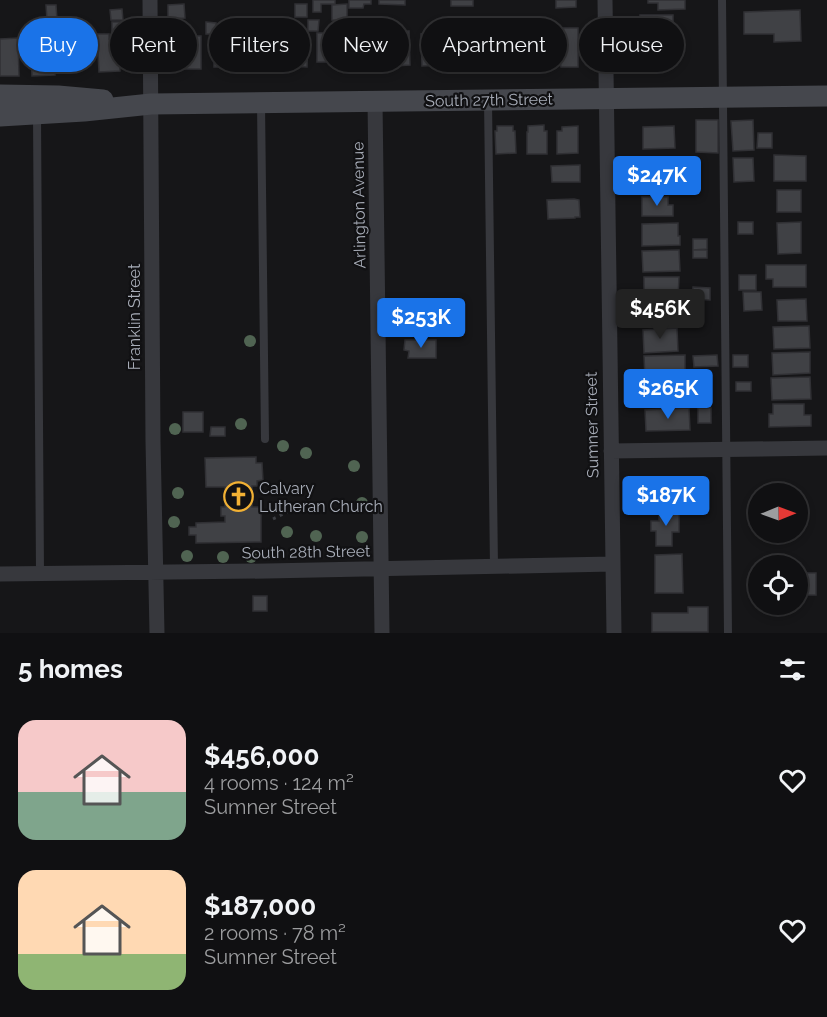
<!DOCTYPE html>
<meta charset="utf-8">
<style>
body{margin:0;font-family:Raleway,sans-serif;background:#1e1e20;color:#f1f3f6;height:100vh;display:flex;flex-direction:column;font-size:22px;white-space:nowrap}
*{box-sizing:border-box;margin:0}
p{font-size:20px;color:#9c9d9f}
.icon{flex:none;width:33px;height:33px;fill:none;stroke:currentColor;stroke-width:2;stroke-linecap:round;stroke-linejoin:round}
.map{position:relative;height:633px;overflow:hidden}
.panel{display:flex;flex-direction:column;background:#101012;flex:1}
.panel>*{flex:none}
.top-card{position:absolute;left:18px;top:18px;width:792px;height:54px;display:flex;gap:12px}
.needle{width:39px;rotate:89deg}
.buttons{position:absolute;left:748px;top:483px;display:grid;gap:12px}
.buttons a{display:grid;place-items:center;width:60px;height:60px;border-radius:50%;background:#101012;box-shadow:0 3px 9px #0003,0 0 0 2px #303032;font-size:30px}
.price{position:absolute;translate:-50% -51px;padding:0 14px;border-radius:6px;background:#1a73e8;color:#fff;font-size:20px;line-height:39px;filter:drop-shadow(0 2px 3px #0008)}
.price::after{content:'';position:absolute;left:50%;top:36px;width:18px;height:14px;margin-left:-9px;background:inherit;clip-path:polygon(0 0,100% 0,50% 100%)}
.price.current{background:#222;color:#fff}
ul{padding:0;list-style:none}
li{display:flex;align-items:center;gap:18px;height:150px;padding:0 18px}
li span{display:grid;place-items:center;flex:none;width:168px;height:120px;border-radius:18px;color:#555}
li>.icon{margin-inline-start:auto}
span .icon{width:72px;height:72px;fill:#fffc;stroke-width:1}
li b{font-size:26px}
h2{display:flex;justify-content:space-between;align-items:center;height:72px;padding:0 18px;font-size:26px}
.chip{padding:0 21px;border-radius:27px;background:#101012;box-shadow:0 3px 9px #0003,0 0 0 2px #303032;font-size:21px;line-height:54px}
.chip.current{background:#1a73e8;color:#fff}
.map>svg:first-child{display:block}
.building{fill:#404145;stroke:#303034;stroke-width:1.5}
.lines{fill:none;stroke-linecap:round;stroke-linejoin:round}
.path{stroke:#3d3f44;stroke-width:3;stroke-dasharray:3 4.5;stroke-linecap:butt}
.service{stroke:#37383d;stroke-width:8}
.minor{stroke:#37383d;stroke-width:15}
.secondary{stroke:#45474d;stroke-width:21}
.tree{fill:#506452}
.labels{text-anchor:middle;dominant-baseline:central;stroke-width:4.5;stroke-linejoin:round;paint-order:stroke}
.street-label{font-size:16px;fill:#a8adb8;stroke:#111113}
.poi-label{font-size:16px;fill:#a8adb8;stroke:#111113;text-anchor:start}
</style>
<div class="map">
<svg width="827" height="633" viewBox="0 0 827 633">
<rect width="100%" height="100%" fill="#161618"/>
<path class="building" d="M313,0H335V4H321V12H313Z
M349,0H371V4H364L363,8H349Z
M379,0H405V5L379,4Z
M451,0H473V6H451Z
M556,0H576V7L556,8Z
M648,0H685V9L658,10V3H648Z
M184,4L185,18L168,19V5Z
M295,4H307V17H295Z
M347,4V20H332V5Z
M46,5H56L57,20H47Z
M122,9L123,20H111L110,10Z
M800,10L801,41L774,42V34H744V12Z
M640,15H673V37H640Z
M169,20L182,21L181,30H169Z
M308,20H319L318,31H308Z
M112,22H127L126,35H112Z
M206,22L216,23V34H206Z
M455,24H479V66H467V59H459V36H455Z
M557,28H578V67H561L560,61H551V49H557Z
M409,31L410,65L395,66V61H385L384,32Z
M524,31H544V69L525,70Z
M492,32H510L511,60L493,61Z
M317,33H339V62H317Z
M442,33L443,65L422,66L421,34Z
M52,34L55,75L32,76L30,36Z
M97,34H109V39H119L120,71L99,72Z
M214,34L236,35L235,67H214Z
M348,34H371V66H348Z
M183,36H201V69H183Z
M18,38L19,76H0V39Z
M65,39H85V66H78V72H65Z
M258,40H279L278,63L258,62Z
M288,41H308L307,67L288,66Z
M645,42H667V65H645Z
M696,120H718V153L696,152Z
M753,120L754,150L733,151L731,121Z
M544,125V131H547V154H527V132H528V126Z
M497,126H513V131H515L516,153L496,154L495,131H497Z
M578,126V153L557,154V131H562V127Z
M674,126L675,148L643,149V127Z
M758,133H772V148H757Z
M774,155L806,156V181H774Z
M733,158H753L754,181L734,182Z
M641,159H672V183H641Z
M580,165V182H552L551,166Z
M679,176H696L695,189H679Z
M777,190H801V212H777Z
M642,197H668V205H673V216H642Z
M574,199L579,200L580,217H575V218L548,219L547,200Z
M738,222H753V234H738Z
M801,222V253L778,254L777,223Z
M678,223V236H680V245L642,246V224Z
M693,239H707V249L693,250Z
M679,250L680,271L643,272L642,251Z
M693,250H707V258H693Z
M766,265H806V287H773V279H766Z
M739,275H756V290H739Z
M644,277H679L678,298H644Z
M693,287L710,288V300L692,299Z
M743,292H761L762,310L744,311Z
M806,299L807,321H778L777,300Z
M677,303V325L643,326V304Z
M809,326L810,348L774,349L773,327Z
M677,328L678,351L644,353L643,330Z
M405,340H436V358H408L409,351L404,350Z
M810,352V373L773,375L772,353Z
M685,355V370H678L679,379L645,380L644,356Z
M717,355L718,366L694,367L693,356Z
M733,355H748V367H733Z
M810,377L811,399L772,400L771,378Z
M693,380H709V391H693Z
M736,382H751V391H736Z
M679,383L680,405L645,406V384Z
M773,404H804V415H811V426L769,427V414H773Z
M689,408L690,430L646,431L645,410Z
M698,408H711V423H698Z
M183,412H203V432H183Z
M211,427H225V436H210Z
M256,457V463H262L263,480L257,481V486H252V507H261V542L196,543V535H189V527H196V523L225,522V516H221V507H225V487H206L205,458Z
M659,509H679V532H672V546H656V531H651V521H659Z
M682,554L683,593H655V555Z
M798,573H816V595H798Z
M253,596H267V611H253Z
M688,607H708V632H652V613H688Z"/>
<g class="lines">
<path class="path" d="M273,519L287,512"/>
<path class="service" d="M722,0L728,633
M488,100L494,567
M261,104L265,439
M37,116L40,573"/>
<path class="minor" d="M150,0L153,441L157,633
M605,0L614,633
M375,101L382,633
M611,451L827,448
M0,574L267,571L613,564"/>
<path class="secondary" d="M0,95L58,96L103,100
M0,116L84,111L151,104L827,96"/>
</g>
<g class="tree">
<circle cx="250" cy="341" r="6"/>
<circle cx="241" cy="424" r="6"/>
<circle cx="175" cy="429" r="6"/>
<circle cx="283" cy="446" r="6"/>
<circle cx="306" cy="453" r="6"/>
<circle cx="354" cy="466" r="6"/>
<circle cx="178" cy="493" r="6"/>
<circle cx="362" cy="503" r="6"/>
<circle cx="174" cy="522" r="6"/>
<circle cx="287" cy="532" r="6"/>
<circle cx="316" cy="536" r="6"/>
<circle cx="362" cy="537" r="6"/>
<circle cx="187" cy="556" r="6"/>
<circle cx="223" cy="557" r="6"/>
<circle cx="251" cy="557" r="6"/>
</g>
<defs>
<symbol id="church-ring" viewBox="-11 -11 22 22"><circle r="9.5" fill="#111113" stroke="#f2b134" stroke-width="1.5"/><path d="M-1.2-6h2.4v3.5h3.3v2.4h-3.3V6h-2.4V-.1h-3.3v-2.4h3.3Z" fill="#f2b134"/></symbol>
</defs>
<g fill-rule="evenodd">
<use href="#church-ring" x="222" y="480" width="33" height="33"/>
</g>
<g class="labels">
<g class="street-label">
<text transform="translate(489 100) rotate(-1)">South 27th Street</text>
<text transform="translate(359 205) rotate(-91)">Arlington Avenue</text>
<text transform="translate(134 317) rotate(-90)">Franklin Street</text>
<text transform="translate(592 425) rotate(-91)">Sumner Street</text>
<text transform="translate(306 552) rotate(-1)">South 28th Street</text>
</g>
<g class="poi-label">
<text x="259" y="488">Calvary<tspan x="259" dy="18">Lutheran Church</tspan></text>
</g>
</g>
</svg>
<div class="buttons">
<a><svg class="needle" viewBox="-14 -14 28 28"><path d="M0-13l5 13h-10z" fill="#e53935"/><path d="M0 13l5-13h-10z" fill="#9c9d9f"/></svg></a>
<a><svg class="icon" aria-label="locate" viewBox="0 0 24 24"><circle cx="12" cy="12" r="6"/><path d="M12 2v4M12 18v4M2 12h4M18 12h4"/></svg></a>
</div>
<b class="price" style="left:657px;top:207px">$247K</b>
<b class="price current" style="left:660px;top:340px">$456K</b>
<b class="price" style="left:421px;top:349px">$253K</b>
<b class="price" style="left:668px;top:420px">$265K</b>
<b class="price" style="left:666px;top:527px">$187K</b>
<div class="top-card">
<a class="chip current">Buy</a>
<a class="chip">Rent</a>
<a class="chip">Filters</a>
<a class="chip">New</a>
<a class="chip">Apartment</a>
<a class="chip">House</a>
</div>
</div>
<section class="panel">
<h2>5 homes<svg class="icon" aria-label="filters" viewBox="0 0 24 24"><path d="M4 7h16M4 17h16"/><circle cx="9" cy="7" r="2"/><circle cx="15" cy="17" r="2"/></svg></h2>
<ul>
<li><span style="background:linear-gradient(#f6c9c9 60%,#7fa58c 0)"><svg class="icon" aria-label="home" viewBox="0 0 24 24"><path d="M3 11l9-7 9 7M6 9v11h12V9"/></svg></span><div><b>$456,000</b><p>4 rooms · 124 m²</p><p>Sumner Street</p></div><svg class="icon" aria-label="heart" viewBox="0 0 24 24"><path d="M12 20l-8-8c-3-5 5-10 8-4 3-6 11-1 8 4z"/></svg></li>
<li><span style="background:linear-gradient(#ffd9b3 70%,#8fb573 0)"><svg class="icon" aria-label="home" viewBox="0 0 24 24"><path d="M3 11l9-7 9 7M6 9v11h12V9"/></svg></span><div><b>$187,000</b><p>2 rooms · 78 m²</p><p>Sumner Street</p></div><svg class="icon" aria-label="heart" viewBox="0 0 24 24"><path d="M12 20l-8-8c-3-5 5-10 8-4 3-6 11-1 8 4z"/></svg></li>
</ul>
</section>
